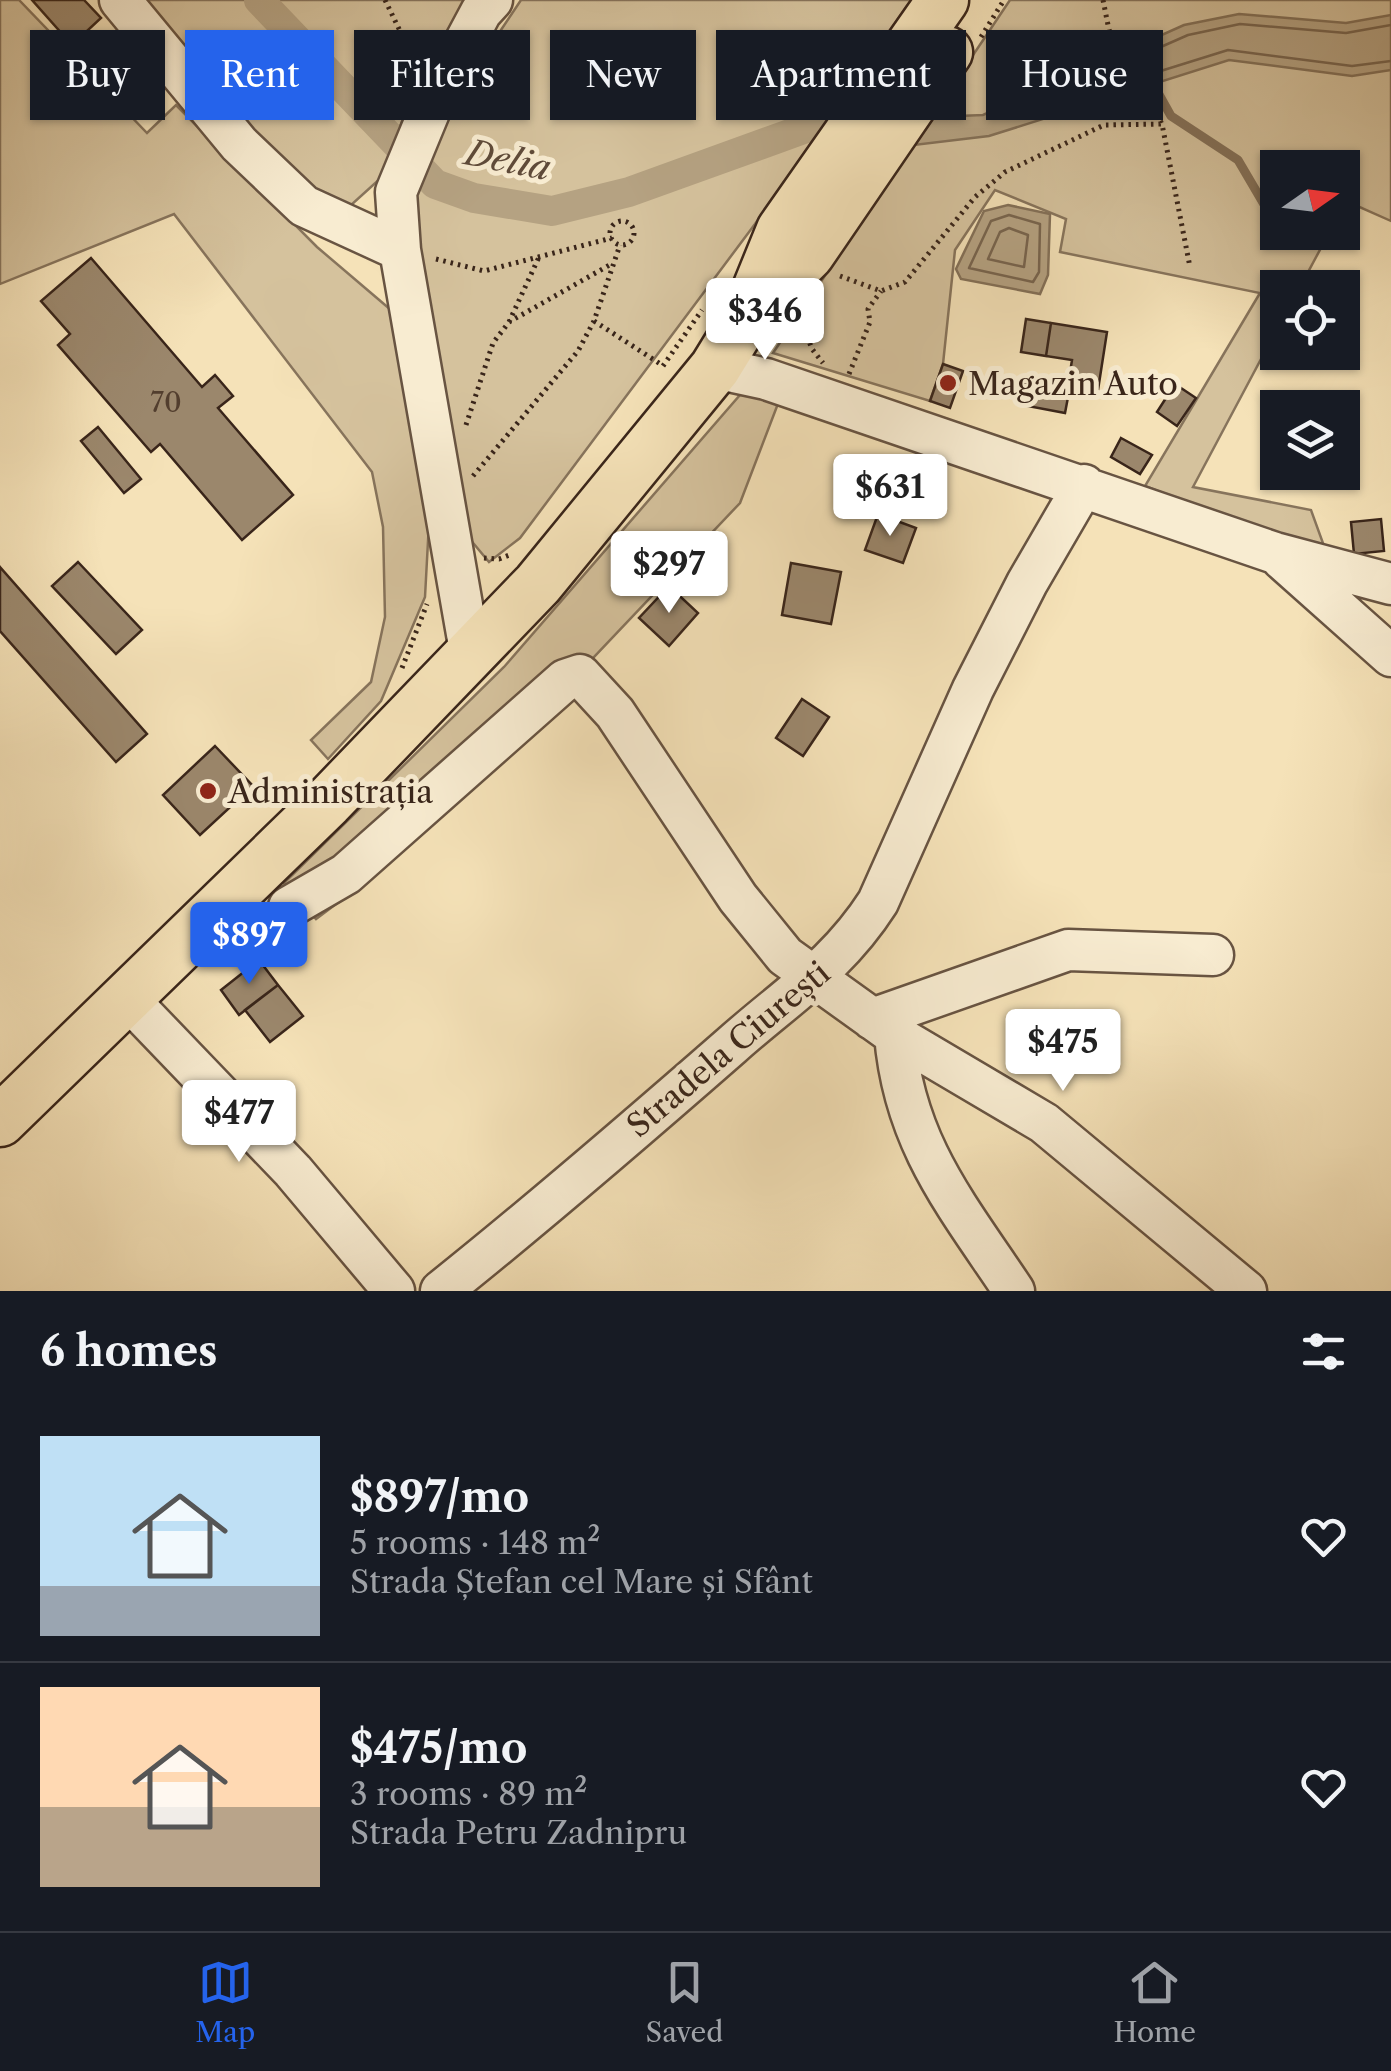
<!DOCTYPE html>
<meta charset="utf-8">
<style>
body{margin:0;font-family:"Libre Caslon Text",serif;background:#20242c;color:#f1f3f6;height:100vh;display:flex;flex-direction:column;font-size:38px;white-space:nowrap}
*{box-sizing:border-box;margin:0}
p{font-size:32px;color:#9ea1a6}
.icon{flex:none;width:55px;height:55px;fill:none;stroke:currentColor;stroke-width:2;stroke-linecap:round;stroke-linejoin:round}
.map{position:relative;height:1291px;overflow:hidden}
.panel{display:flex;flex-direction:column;background:#171b24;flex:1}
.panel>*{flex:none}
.top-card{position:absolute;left:30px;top:30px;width:1332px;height:90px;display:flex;gap:20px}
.needle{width:65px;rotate:76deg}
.buttons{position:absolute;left:1260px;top:150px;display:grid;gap:20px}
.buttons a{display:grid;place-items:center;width:100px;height:100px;border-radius:0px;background:#171b24;box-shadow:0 2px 8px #0004;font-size:50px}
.price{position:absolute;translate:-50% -85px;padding:0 22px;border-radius:10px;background:#fff;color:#222;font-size:32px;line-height:65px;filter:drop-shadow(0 2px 5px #0008)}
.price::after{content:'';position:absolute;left:50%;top:60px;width:30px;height:22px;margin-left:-15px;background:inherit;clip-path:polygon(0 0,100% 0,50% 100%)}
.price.selected{background:#2563eb;color:#fff}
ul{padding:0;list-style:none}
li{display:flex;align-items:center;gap:30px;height:250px;padding:0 40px}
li+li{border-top:2px solid #363941}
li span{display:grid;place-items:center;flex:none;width:280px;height:200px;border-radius:0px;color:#555}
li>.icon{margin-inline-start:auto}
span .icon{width:120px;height:120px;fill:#fffc;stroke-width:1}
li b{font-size:42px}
h2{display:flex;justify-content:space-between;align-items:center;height:120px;padding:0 40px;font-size:42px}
.chip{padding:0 35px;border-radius:0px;background:#171b24;box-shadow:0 2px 8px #0004;font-size:35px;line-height:90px}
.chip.selected{background:#2563eb;color:#fff}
.dock{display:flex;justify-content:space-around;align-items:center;height:140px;border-top:2px solid #363941;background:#171b24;font-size:28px;color:#9ea1a6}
.dock a{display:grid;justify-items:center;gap:5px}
.dock .selected{color:#2563eb}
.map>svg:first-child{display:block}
.green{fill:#d5c29d;stroke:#87745c;stroke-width:2.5}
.water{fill:#b5a282;stroke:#837058;stroke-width:2.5}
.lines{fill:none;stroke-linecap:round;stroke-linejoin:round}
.shore{stroke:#77644e;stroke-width:2.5}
.stream{stroke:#837058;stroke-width:9}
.canal{stroke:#b5a282;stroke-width:30}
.building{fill:#9b876c;stroke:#39251a;stroke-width:2.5}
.minor-casing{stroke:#685442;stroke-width:45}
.major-casing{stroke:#39251a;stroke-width:55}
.path{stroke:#39251a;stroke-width:5;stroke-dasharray:2.5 5;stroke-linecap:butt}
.minor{stroke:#f8ecd1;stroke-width:40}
.major{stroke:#f5e2b8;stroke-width:50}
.poi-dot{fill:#8f2418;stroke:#f8ecd1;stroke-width:4}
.labels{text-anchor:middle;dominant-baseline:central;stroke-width:10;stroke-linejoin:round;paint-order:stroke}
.number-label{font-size:28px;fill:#523e2e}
.poi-label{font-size:32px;fill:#39251a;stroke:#f8ecd1;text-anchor:start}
.street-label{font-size:32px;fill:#39251a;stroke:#f8ecd1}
.water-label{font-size:35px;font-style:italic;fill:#5e4a39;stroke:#f8ecd1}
</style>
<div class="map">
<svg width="1391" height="1291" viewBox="0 0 1391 1291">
<rect width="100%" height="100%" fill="#f5e2b8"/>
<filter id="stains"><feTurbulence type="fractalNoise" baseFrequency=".002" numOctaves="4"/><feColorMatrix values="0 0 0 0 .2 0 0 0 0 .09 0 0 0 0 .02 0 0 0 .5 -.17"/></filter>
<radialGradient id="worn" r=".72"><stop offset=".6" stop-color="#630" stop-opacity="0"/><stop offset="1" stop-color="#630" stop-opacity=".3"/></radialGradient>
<path class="green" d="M0,0H19L147,133L176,105L317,247L398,316L430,504L425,597L381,701L328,759L311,740L371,682L385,617L383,527L372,472L174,214L0,284Z
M139,0H474L433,58L406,110L382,177L350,206L321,204L250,142Z
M521,0H911L755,224L520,538L489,562L464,532L410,211L448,109Z
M1010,0H1391V221L1346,201L1343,207L1342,168H1278V232L1329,233L1300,287L1278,288L1277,329L1193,487L1311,510L1328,557L1145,486L1260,293L1060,252L1066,219L995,190L955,250L943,364L930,401L773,353Z
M756,394L779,401L740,503L574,678L364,883L316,919L284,883L504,667L740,395Z"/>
<path class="water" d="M1239,14L1346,23L1391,15V70L1352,76L1229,60L989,136L914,145L933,117L983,115L1184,25Z
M1008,205L1050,214L1048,275L1040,294L961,279L956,269L984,211Z"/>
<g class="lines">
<path class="shore" d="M1391,25L1346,33L1240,24L1188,35L1054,94L1051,99L1058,103L1228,50L1352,66L1391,61
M1009,215L1040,224L1039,272L1033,282L969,268L991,221Z
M1009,228L1028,235L1024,267L988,259L1000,232Z"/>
<path class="stream" d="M1147,73L1171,116L1238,160L1272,218L1278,220"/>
<path class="canal" d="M259,0L435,184L474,198L552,211L629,192L823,122L866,124"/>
</g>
<path class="building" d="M32,0H84L101,18L72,45Z
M91,258L202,387L215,375L233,396L218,408L293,495L242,540L160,444L151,452L58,345L70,334L41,301Z
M1026,319L1051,323L1046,356L1021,352Z
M1051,323L1107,332L1098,390L1068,385L1072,360L1046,356Z
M943,364L963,371L950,408L930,401Z
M1021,382L1069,392L1065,413L1017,404Z
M1175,384L1196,398L1177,426L1157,412Z
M98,427L141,479L124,493L81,441Z
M1121,438L1152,455L1140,474L1111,457Z
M878,514L916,528L903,563L865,550Z
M1381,519L1384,551L1354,554L1351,522Z
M78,562L142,630L116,654L52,586Z
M791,563L841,572L831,624L782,615Z
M0,567L147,734L116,762L0,631Z
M669,586L698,613L669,646L639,618Z
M802,699L829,717L803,756L776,738Z
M215,746L253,786L200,835L163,795Z
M259,960L278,985L239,1015L221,990Z
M278,985L303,1016L270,1042L245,1010Z"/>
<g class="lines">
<defs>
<path id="minor" d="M120,0L239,144L304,206L400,250
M715,368L766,379L1275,553L1391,584
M1282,559L1391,656
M470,651L400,250L396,192L434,100L481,12L492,0
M289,907L346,874L565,680L580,675L615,713L738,898L785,956L895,1035L1044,1123L1246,1291
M127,998L293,1171L394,1291
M872,1019L1068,950L1213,955
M895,1035C904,1143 956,1204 1014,1291
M441,1291C540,1212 636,1129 732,1045C787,996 837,966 878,902L973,689L1027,583L1084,485"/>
<path id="major" d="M763,300L809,254L947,52
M0,1121L328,802L538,584L715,368L747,316L782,230L943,0"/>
</defs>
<use href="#minor" class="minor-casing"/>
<use href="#major" class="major-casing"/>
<path class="path" d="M385,0L417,66
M1103,0L1109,30L1162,124L1190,267
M981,37L1004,0
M610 233a12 12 0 1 1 24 0a12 12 0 1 1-24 0Z
M436,259L484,271L612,238
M840,276L881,291L905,282L975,197L1005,172L1104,125L1162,124
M799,315L812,349L823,363
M594,321L662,365
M509,322L539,257
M663,366L702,310
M849,374L870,322L868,309L881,291
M466,425L493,343L509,322L613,263
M473,476L578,351L594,321L620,245
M484,558L499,559L512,554
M402,668L427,604"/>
<use href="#minor" class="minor"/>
<use href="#major" class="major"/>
</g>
<g class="poi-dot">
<circle cx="948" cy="383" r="10"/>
<circle cx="208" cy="791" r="10"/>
</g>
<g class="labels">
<g class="number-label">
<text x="166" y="402">70</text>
</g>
<g class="poi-label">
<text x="968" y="383">Magazin Auto</text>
<text x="228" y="791">Administrația</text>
</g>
<g class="street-label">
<text transform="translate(728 1049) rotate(-40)">Stradela Ciurești</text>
</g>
<g class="water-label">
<text transform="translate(508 160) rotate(11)">Delia</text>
</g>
</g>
<rect width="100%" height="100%" filter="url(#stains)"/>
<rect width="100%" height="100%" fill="url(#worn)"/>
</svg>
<div class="buttons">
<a><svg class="needle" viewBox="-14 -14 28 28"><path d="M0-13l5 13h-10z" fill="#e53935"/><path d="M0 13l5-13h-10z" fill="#9ea1a6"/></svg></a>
<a><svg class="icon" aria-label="locate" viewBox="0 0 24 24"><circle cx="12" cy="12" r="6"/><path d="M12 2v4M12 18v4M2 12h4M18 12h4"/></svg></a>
<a><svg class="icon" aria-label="layers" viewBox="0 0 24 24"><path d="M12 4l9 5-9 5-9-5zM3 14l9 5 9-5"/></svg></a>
</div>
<b class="price" style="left:765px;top:363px">$346</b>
<b class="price" style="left:890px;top:539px">$631</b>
<b class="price" style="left:669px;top:616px">$297</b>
<b class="price selected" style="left:249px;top:987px">$897</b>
<b class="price" style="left:1063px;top:1094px">$475</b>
<b class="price" style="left:239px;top:1165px">$477</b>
<div class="top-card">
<a class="chip">Buy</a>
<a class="chip selected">Rent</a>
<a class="chip">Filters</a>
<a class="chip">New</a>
<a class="chip">Apartment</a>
<a class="chip">House</a>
</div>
</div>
<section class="panel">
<h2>6 homes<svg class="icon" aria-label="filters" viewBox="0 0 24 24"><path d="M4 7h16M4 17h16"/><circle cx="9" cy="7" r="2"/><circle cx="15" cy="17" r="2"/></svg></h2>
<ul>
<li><span style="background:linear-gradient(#bfe0f5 75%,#9aa5b1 0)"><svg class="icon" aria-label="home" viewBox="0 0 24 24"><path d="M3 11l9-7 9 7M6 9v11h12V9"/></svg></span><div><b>$897/mo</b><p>5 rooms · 148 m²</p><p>Strada Ștefan cel Mare și Sfânt</p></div><svg class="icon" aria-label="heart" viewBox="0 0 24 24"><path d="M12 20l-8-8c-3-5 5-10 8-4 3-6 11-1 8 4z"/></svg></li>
<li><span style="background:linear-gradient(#ffd9b3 60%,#b9a48a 0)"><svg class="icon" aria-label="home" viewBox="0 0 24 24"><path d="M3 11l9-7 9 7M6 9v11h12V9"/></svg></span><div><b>$475/mo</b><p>3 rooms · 89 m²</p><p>Strada Petru Zadnipru</p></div><svg class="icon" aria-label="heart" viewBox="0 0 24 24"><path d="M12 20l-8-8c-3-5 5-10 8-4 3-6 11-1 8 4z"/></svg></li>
</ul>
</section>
<nav class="dock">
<a class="selected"><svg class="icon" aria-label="map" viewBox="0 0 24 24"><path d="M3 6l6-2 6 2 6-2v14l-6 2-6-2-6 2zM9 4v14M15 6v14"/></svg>Map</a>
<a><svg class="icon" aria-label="saved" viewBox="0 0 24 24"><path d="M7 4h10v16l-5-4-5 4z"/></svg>Saved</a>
<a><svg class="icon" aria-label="home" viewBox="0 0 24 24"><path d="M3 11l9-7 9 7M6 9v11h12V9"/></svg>Home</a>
</nav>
